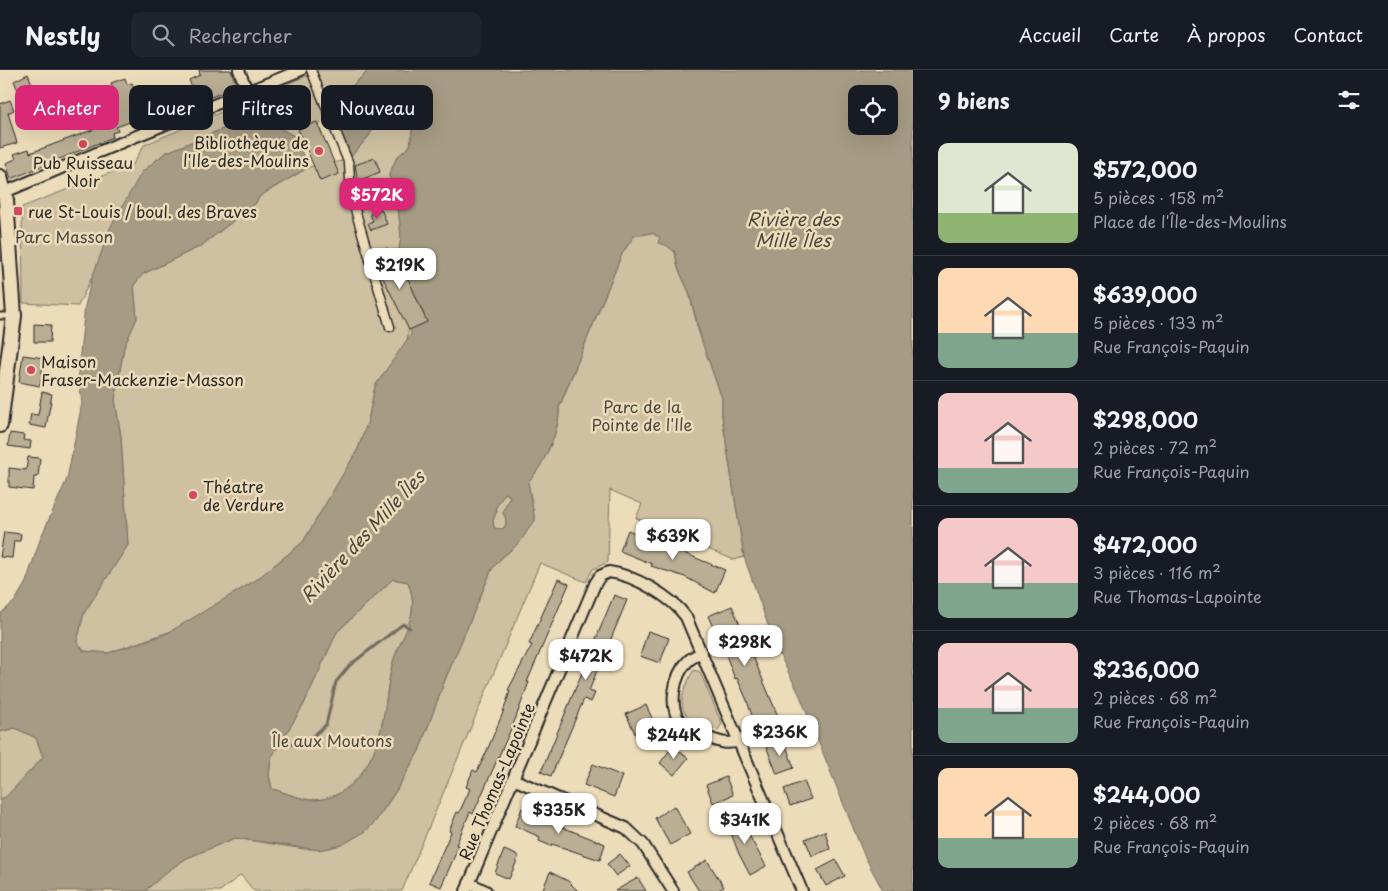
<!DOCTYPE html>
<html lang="fr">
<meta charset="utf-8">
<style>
body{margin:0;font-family:"Playpen Sans",sans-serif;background:#20242c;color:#f1f3f6;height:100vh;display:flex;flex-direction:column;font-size:19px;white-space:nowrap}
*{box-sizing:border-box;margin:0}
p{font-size:16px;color:#9ea1a6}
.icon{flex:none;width:28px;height:28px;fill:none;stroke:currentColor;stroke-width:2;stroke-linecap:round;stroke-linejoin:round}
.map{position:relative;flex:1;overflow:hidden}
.side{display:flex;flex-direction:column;background:#171b24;width:475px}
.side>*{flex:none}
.top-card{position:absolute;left:15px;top:15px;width:475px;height:45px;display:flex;gap:10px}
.tools{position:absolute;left:848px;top:15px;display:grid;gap:10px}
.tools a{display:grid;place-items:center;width:50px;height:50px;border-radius:10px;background:#171b24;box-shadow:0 5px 20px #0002;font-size:25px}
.price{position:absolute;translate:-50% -42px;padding:0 11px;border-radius:10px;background:#fff;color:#222;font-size:16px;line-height:32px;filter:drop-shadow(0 1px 2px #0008)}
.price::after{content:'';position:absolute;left:50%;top:30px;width:15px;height:11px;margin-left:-8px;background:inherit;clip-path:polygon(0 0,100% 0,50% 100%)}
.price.active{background:#db2777;color:#fff}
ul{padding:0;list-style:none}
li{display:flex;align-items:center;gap:15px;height:125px;padding:0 25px}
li+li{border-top:1px solid #363941}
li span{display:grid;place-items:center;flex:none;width:140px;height:100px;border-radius:10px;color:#555}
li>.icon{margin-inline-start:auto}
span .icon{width:60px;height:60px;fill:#fffc;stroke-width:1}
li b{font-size:21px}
h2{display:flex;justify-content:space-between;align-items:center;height:60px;padding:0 25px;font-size:21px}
.pill{padding:0 18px;border-radius:10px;background:#171b24;box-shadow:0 5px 20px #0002;font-size:18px;line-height:45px}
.pill.active{background:#db2777;color:#fff}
header{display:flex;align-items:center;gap:30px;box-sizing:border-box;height:70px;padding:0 25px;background:#171b24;border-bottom:1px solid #363941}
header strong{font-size:24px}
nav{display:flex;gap:28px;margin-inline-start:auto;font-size:18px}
.search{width:350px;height:45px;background:#20242c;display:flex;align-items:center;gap:12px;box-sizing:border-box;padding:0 18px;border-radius:10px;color:#9ea1a6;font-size:19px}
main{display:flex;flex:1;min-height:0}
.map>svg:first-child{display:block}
.green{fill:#cec0a1;stroke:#7c7666}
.water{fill:#a69b84;stroke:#756e60;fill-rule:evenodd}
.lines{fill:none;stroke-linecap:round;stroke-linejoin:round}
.stream{stroke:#756e60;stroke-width:3}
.building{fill:#baae94;stroke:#2b2b2b}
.service-casing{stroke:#2b2b2b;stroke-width:9}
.pedestrian-casing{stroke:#2b2b2b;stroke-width:11}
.minor-casing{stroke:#2b2b2b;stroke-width:14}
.secondary-casing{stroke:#2b2b2b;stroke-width:18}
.service{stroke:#eddcb9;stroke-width:5}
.pedestrian{stroke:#eddcb9;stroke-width:8}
.minor{stroke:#eddcb9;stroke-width:10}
.secondary{stroke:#eddcb9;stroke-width:14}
.poi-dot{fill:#d1495b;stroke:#eddcb9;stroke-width:2}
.labels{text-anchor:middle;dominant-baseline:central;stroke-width:5;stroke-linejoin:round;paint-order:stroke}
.poi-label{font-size:16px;fill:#2b2b2b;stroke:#eddcb9;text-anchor:start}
.park-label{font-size:16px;fill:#4c4943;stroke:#eddcb9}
.street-label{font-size:16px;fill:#2b2b2b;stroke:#eddcb9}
.water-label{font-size:18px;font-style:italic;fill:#4a4741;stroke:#eddcb9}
</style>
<header>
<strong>Nestly</strong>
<div class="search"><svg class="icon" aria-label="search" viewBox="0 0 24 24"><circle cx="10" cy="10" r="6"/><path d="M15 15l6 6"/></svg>Rechercher</div>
<nav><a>Accueil</a><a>Carte</a><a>À propos</a><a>Contact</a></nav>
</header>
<main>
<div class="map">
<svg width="913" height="821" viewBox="0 0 913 821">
<rect width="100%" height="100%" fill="#eddcb9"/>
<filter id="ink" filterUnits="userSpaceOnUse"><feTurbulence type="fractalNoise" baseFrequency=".02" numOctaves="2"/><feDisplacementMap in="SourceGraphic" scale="10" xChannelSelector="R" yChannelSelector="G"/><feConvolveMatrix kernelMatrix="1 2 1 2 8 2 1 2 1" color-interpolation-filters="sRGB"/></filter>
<g filter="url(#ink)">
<path class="green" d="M320,0H369L340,27L330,49L294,66L256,45L165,83L142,102L78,236L23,233L22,137L133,94L144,75Z
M395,20L417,26L410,76L397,87L389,105L398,136L401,166L396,204L409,254L407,272L375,316L368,351L358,379L303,472L256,510L177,559L108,583L84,581L77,572L84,543L128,475L121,367L115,330L124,277L137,248L134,215L143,204L201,176L255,134L260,126L309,97L348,90L369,66Z
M651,163L660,167L675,182L678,198L689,222L698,260L722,328V346L744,487L734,490L636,448L642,434L610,420L608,492L593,499L586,512L540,493L402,821H254L241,805L220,821H145L169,800L187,788L235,768L304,779L330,778L366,761L375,752L396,721L419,681L445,610L492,499C500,487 512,481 521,470C527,463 528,456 535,451L528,412C543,397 561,358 559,338L622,184L634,166Z
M505,422L510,426L503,443C507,449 508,455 501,460L494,458L493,450L497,441L496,437Z
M393,509L408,512C422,547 400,566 392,595C387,616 386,638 381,659C374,691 352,728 316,730C303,731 285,722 272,719L269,705L271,688L303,636L337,562Z
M694,600L700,602L722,654L718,660C695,656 674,645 685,618C688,612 690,605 694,600Z
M15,658L36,668L43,687L6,727L0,729V662Z"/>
<path class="water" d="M369,0H913V821H883L864,785L800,626L775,575L744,487L722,346V328L703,275L689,222L678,198L675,182L666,175L658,173L660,167L652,163L634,166L622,184L559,337C561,358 543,397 528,412L535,451C528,456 527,463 521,470C512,481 500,487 492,499L445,610L419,681L396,721L375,752L366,761L342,775L319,780L235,768L187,788L169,800L145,821H0V729L6,727L43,687L36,668L15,658L0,662V544L15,531L26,512L41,467L67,409L82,333L78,303L85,236L91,211L111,156L142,102L165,83L256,45L294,66L309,97L260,126L255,134L201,176L143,204L134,215L137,248L124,277L115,330L121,367L128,475L84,543L77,572L84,581L108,583L166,564L256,510L303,472L358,379L368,351L375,316L411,264L396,204L401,166L398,136L389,105L397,87L410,76L417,26L395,20L369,66L348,90L327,41ZM856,24H889V56H856ZM505,423L510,426L503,443C506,448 508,454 503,459L494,458L493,450L497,441L496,437ZM393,509L408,512C422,547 400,566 392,595C387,616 386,638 381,659C374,691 352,728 316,730C303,731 285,722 272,719L269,705L271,688L303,636L337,562Z"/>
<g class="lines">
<path class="stream" d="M277,676L305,673L326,655L336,612L350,595L403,554L410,558"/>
</g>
<path class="building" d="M199,0H231L237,17L193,34L187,20L192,17L189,10L200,5Z
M28,4L32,14L18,20L14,11Z
M125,8L127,14L132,13L144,47L116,57L118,61L112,63L113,67L11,109L6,93L16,89L14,84L29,79L30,83L95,59L85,31L99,26L101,32L115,27L111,13Z
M171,23L176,37L161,43L156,28Z
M10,30L14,40L8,43L17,73L0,78V34Z
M317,52L339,104L320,111L298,59Z
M375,88L380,102L358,111L355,95Z
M381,139L387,154L371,160L368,153L373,151L370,144Z
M388,178L400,205L405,202L427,252L409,260L378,198L374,184Z
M34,254L51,255L50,272H34Z
M23,285L44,288L40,316L19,312Z
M42,322L52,324L46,358L29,355L31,344L38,345Z
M10,363L24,365L23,370L31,371L30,379L8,376Z
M28,387L40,388L38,407H34L33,420L9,417V398L26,400Z
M628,460L725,500L715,523L685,507L651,496L652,494L620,481Z
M4,462L21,464L20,471H14L12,488L0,487Z
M558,509L569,514L527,612H529L515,650L473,744L470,742L456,775L459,776L441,817L429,812L451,762L449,761L457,742L459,743L470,719L466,717L473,700L477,702L485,685L502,645L510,621L508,620L532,575L529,574Z
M614,525L627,530L608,576L612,577L609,585L604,583L589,621L595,623L591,632L584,629L551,706L541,702Z
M732,536L780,651L757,660L746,628L737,608L735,609L715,556L713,557L708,546Z
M648,561L669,568L660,593L640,586Z
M646,635L657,659L637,668L626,644Z
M784,670L794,698L777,704L766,676Z
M673,676L688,688L674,705L660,693Z
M593,694L622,706L614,727L584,715Z
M726,707L733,725L713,733L706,715Z
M804,711L811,729L790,736L784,719Z
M674,736L690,764L670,775L655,748Z
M522,738L536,743L534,746L605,774L600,790L552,774L551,776L539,771L540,767L515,756Z
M743,744L750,767L766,796L750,805L739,784L726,750Z
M825,761L830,779L812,786L805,769Z
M504,780L519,786L509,809L495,803Z
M620,784L630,796L616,806L607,794Z
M707,790L724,817L717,821H699L687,802Z
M836,790L845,806L826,816L817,800Z
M550,802L568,811L578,821H542Z
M638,808L646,821H615L627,814Z"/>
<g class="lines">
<defs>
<path id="service" d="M0,246H14"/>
<path id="pedestrian" d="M311,0L349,94L351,126L390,257"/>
<path id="minor" d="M239,0L248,23
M5,122L134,67L301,0
M702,583C697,585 692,587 688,591C674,605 667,638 682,654C689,661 700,664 709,668C720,672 727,675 738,671
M513,709L626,758L643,774L673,821
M469,813L486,821
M466,821L595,514L600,506L609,502C634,505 672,527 686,547L802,821"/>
<path id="secondary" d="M0,107L6,130L14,246L0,355"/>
</defs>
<use href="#service" class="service-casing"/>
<use href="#pedestrian" class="pedestrian-casing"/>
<use href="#minor" class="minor-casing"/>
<use href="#secondary" class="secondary-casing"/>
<use href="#service" class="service"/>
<use href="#pedestrian" class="pedestrian"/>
<use href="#minor" class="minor"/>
<use href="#secondary" class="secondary"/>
</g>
</g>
<g class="poi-dot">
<circle cx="83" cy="74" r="5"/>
<circle cx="319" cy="81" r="5"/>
<rect x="13" y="136" width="10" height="10" rx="2.5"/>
<circle cx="31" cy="300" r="5"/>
<circle cx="193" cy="425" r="5"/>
</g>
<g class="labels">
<g class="poi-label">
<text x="309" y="72" text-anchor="end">Bibliothèque de<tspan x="309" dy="18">l'Ile-des-Moulins</tspan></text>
<text x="83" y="92" text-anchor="middle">Pub Ruisseau<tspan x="83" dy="18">Noir</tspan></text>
<text x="28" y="141">rue St-Louis / boul. des Braves</text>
<text x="41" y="291">Maison<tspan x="41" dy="18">Fraser-Mackenzie-Masson</tspan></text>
<text x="203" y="416">Théatre<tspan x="203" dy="18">de Verdure</tspan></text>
</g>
<g class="park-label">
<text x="64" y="166">Parc Masson</text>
<text x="642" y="336">Parc de la<tspan x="642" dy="18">Pointe de l'Ile</tspan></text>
<text x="332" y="670">Île aux Moutons</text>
</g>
<g class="street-label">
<text transform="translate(496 711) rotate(-67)">Rue Thomas-Lapointe</text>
</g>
<g class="water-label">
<text x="793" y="148">Rivière des<tspan x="793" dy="21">Mille Îles</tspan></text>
<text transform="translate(362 466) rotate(-47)">Rivière des Mille Îles</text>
</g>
</g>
</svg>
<div class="tools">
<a><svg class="icon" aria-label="locate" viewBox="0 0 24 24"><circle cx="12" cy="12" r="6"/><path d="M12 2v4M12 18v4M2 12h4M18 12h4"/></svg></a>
</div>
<b class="price active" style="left:377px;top:150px">$572K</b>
<b class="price" style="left:400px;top:220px">$219K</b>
<b class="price" style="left:673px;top:491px">$639K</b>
<b class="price" style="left:745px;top:597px">$298K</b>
<b class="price" style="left:586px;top:611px">$472K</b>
<b class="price" style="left:780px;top:687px">$236K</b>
<b class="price" style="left:674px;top:690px">$244K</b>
<b class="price" style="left:559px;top:765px">$335K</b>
<b class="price" style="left:745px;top:775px">$341K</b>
<div class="top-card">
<a class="pill active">Acheter</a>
<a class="pill">Louer</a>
<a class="pill">Filtres</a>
<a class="pill">Nouveau</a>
</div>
</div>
<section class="side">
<h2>9 biens<svg class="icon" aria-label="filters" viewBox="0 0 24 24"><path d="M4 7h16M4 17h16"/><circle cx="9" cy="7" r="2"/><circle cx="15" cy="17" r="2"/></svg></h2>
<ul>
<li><span style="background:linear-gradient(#dfe7d0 70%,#8fb573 0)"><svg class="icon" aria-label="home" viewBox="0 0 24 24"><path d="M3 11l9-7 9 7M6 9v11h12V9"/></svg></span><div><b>$572,000</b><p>5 pièces · 158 m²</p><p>Place de l'Île-des-Moulins</p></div></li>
<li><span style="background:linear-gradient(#ffd9b3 65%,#7fa58c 0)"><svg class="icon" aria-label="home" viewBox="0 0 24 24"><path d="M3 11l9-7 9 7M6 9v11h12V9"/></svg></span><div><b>$639,000</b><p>5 pièces · 133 m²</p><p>Rue François-Paquin</p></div></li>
<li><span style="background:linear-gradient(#f6c9c9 75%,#7fa58c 0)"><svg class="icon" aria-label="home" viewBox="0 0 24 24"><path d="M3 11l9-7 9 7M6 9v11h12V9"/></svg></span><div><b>$298,000</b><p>2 pièces · 72 m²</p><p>Rue François-Paquin</p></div></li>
<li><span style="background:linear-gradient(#f6c9c9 65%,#7fa58c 0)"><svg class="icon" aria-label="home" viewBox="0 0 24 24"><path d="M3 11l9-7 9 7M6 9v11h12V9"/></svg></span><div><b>$472,000</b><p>3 pièces · 116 m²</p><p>Rue Thomas-Lapointe</p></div></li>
<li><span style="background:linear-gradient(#f6c9c9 65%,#7fa58c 0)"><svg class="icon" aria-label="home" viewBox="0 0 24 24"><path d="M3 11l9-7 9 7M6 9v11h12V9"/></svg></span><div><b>$236,000</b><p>2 pièces · 68 m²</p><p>Rue François-Paquin</p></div></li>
<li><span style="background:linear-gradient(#ffd9b3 70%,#7fa58c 0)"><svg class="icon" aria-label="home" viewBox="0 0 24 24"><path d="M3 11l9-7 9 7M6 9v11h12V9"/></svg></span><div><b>$244,000</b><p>2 pièces · 68 m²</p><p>Rue François-Paquin</p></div></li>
</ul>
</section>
</main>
